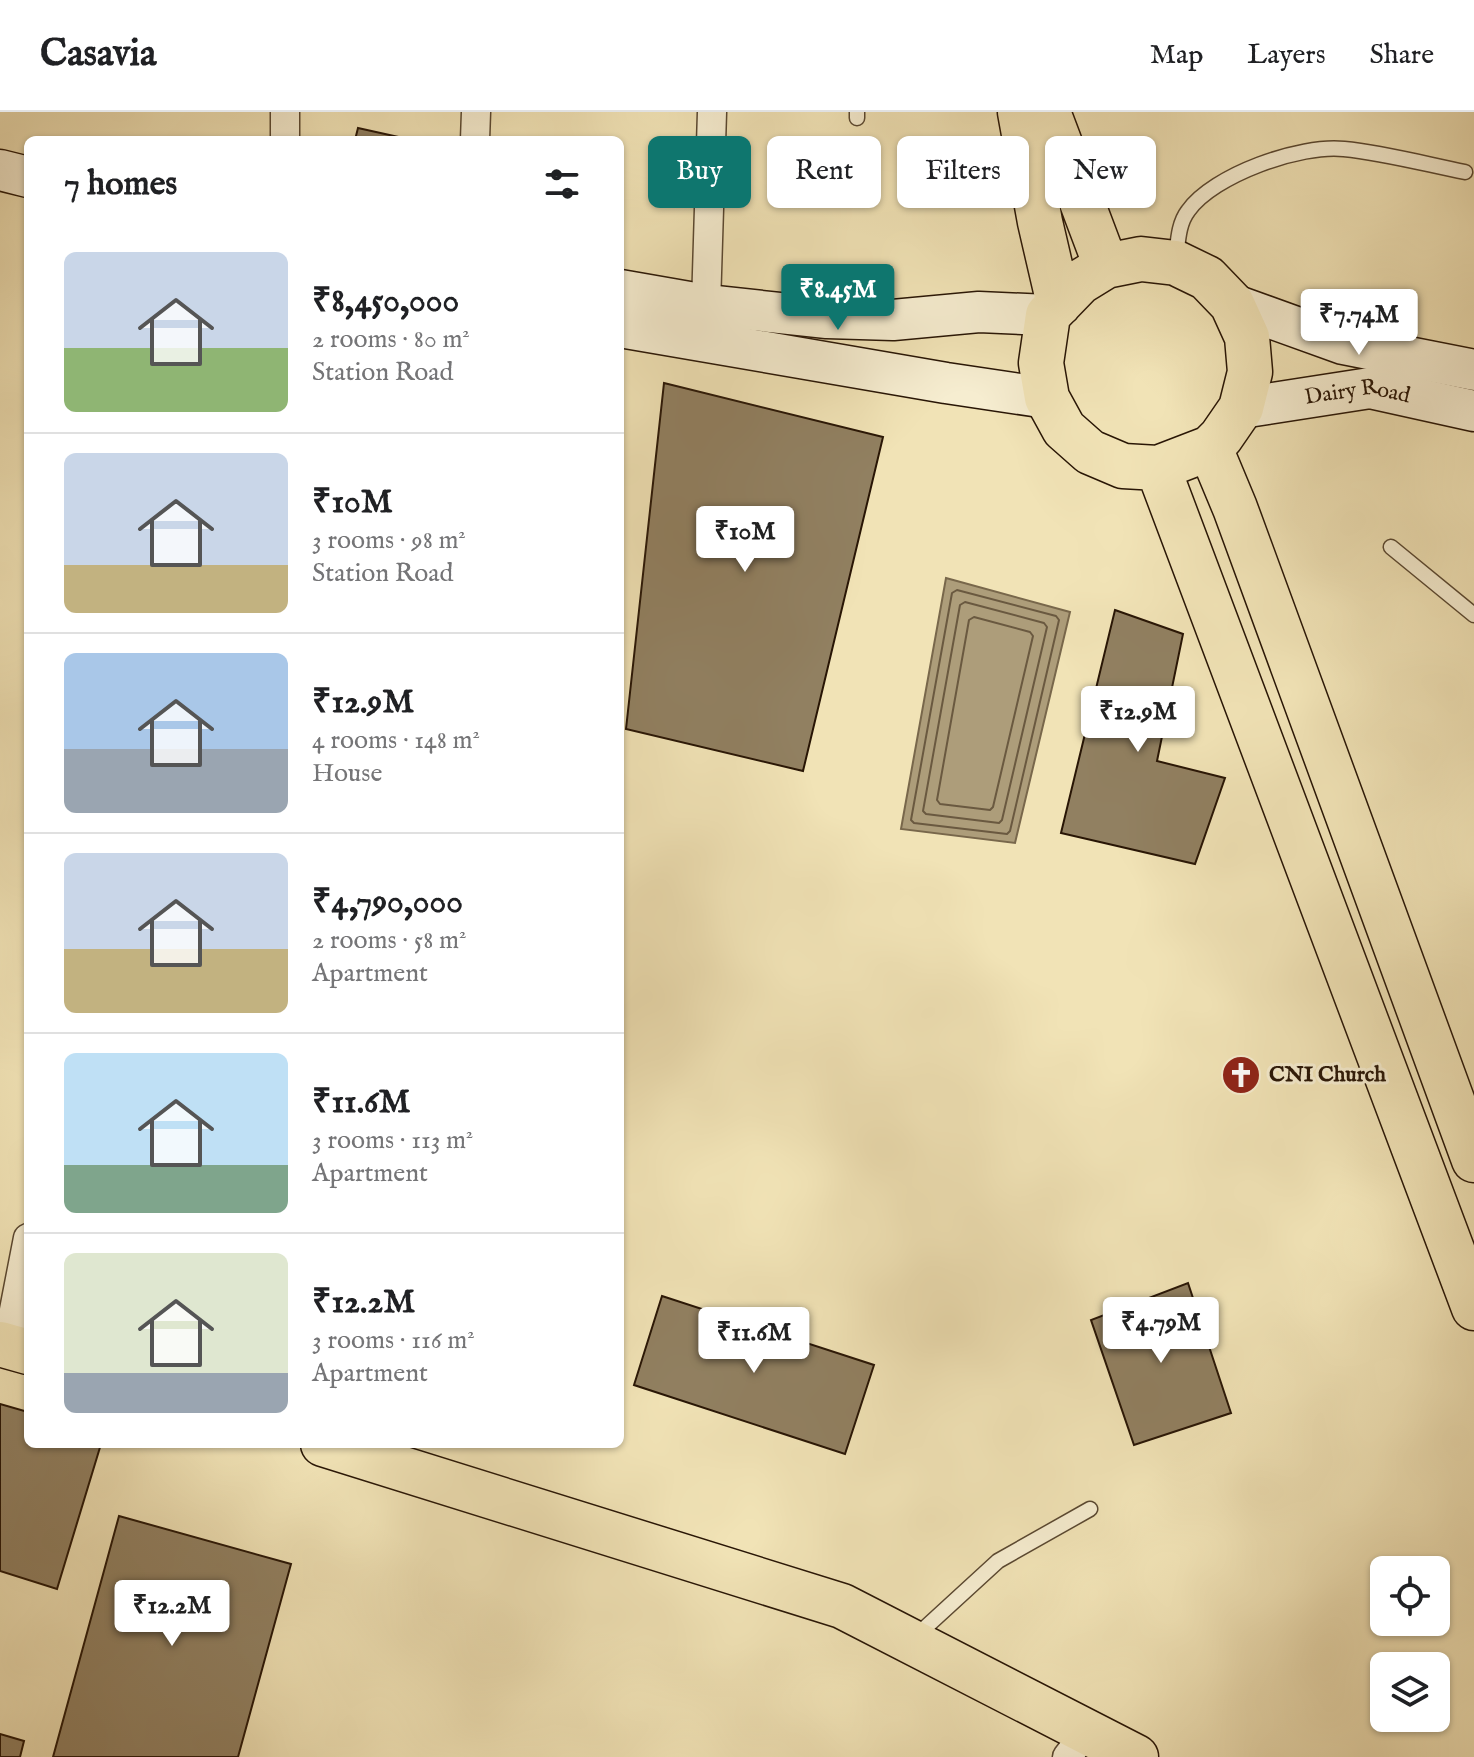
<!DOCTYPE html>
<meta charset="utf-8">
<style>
body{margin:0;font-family:"IM FELL English",serif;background:#f6f6f6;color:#202124;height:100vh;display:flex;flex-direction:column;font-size:30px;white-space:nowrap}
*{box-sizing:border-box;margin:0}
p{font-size:26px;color:#757577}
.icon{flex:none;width:44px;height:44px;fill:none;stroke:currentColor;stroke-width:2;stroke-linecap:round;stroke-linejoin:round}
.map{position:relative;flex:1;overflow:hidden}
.drawer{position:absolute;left:24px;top:24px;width:600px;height:1312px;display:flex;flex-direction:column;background:#fff;border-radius:12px;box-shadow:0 2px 6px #0004}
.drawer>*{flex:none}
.hud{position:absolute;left:648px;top:24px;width:706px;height:72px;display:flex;gap:16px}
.buttons{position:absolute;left:1370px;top:1444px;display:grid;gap:16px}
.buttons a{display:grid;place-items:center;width:80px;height:80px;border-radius:12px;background:#fff;box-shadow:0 2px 6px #0004;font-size:40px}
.price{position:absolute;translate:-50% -68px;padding:0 18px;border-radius:8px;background:#fff;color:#222;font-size:26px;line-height:52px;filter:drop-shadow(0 2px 4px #0008)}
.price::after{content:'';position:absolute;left:50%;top:48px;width:24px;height:18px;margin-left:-12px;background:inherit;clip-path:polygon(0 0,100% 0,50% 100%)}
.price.on{background:#0f766e;color:#fff}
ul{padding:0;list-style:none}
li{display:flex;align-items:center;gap:24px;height:200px;padding:0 40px}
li+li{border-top:2px solid #e0e0e0}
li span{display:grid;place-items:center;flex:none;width:224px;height:160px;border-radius:12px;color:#555}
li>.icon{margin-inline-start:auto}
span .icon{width:96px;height:96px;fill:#fffc;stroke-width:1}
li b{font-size:34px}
h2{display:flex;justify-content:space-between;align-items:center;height:96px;padding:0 40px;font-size:34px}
.tag{padding:0 28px;border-radius:12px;background:#fff;box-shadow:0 2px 6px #0004;font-size:28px;line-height:72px}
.tag.on{background:#0f766e;color:#fff}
header{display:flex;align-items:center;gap:48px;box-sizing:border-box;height:112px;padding:0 40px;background:#fff;border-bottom:2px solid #e0e0e0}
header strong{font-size:38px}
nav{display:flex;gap:44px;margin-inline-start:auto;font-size:28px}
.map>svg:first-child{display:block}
.water{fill:#ad9d7a;stroke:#78674b;stroke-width:2}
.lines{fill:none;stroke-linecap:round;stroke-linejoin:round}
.shore{stroke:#6a5940;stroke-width:2}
.building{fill:#918061;stroke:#281505;stroke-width:2}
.lane-casing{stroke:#5a4831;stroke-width:17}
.street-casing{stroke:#5a4831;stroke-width:31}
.secondary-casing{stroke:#281505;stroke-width:43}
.primary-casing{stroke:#281505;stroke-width:47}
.lane{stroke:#f6edd0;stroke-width:14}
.street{stroke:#f6edd0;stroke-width:28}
.secondary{stroke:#f6edd0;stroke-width:40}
.primary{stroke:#f1e3b6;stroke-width:44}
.labels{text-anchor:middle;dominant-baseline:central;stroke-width:6;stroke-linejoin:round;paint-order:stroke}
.street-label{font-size:22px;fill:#281505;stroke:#f6edd0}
.poi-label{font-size:22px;font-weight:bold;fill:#281505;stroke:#f6edd0;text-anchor:start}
</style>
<header>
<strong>Casavia</strong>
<nav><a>Map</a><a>Layers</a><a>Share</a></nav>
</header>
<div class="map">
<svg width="1474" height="1645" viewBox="0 0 1474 1645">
<rect width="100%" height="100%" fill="#f1e3b6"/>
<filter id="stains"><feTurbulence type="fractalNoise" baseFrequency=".0025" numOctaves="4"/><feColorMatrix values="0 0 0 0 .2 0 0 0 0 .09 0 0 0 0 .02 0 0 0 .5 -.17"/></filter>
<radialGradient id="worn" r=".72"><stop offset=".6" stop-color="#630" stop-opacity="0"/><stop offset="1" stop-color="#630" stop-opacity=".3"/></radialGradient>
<path class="water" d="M946,466L1070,500L1015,731L901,717Z"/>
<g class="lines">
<path class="shore" d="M957,478L1056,504L1059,508L1010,719L1007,722L914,711L911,708L952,481Z
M965,490L1044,511L1047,515L1002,708L999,711L926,702L923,699L960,493Z
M974,505L1030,520L1033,524L993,695L990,698L940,692L937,688L969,508Z"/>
</g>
<path class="building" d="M358,16L412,28H355Z
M664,271L883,325L803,659L626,617Z
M1115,498L1183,522L1157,649L1225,666L1195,752L1061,721Z
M1188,1171L1231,1301L1134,1333L1091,1208Z
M662,1184L874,1253L845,1342L634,1273Z
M0,1292L28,1300V1332H101L57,1477L0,1459Z
M119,1404L291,1452L238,1645H53Z
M0,1622L24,1629L20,1645H0Z"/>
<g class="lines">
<defs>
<path id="lane" d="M857,0V6
M1176,146C1178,131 1178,112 1188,99C1213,63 1301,32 1344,37C1384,41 1425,52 1465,60
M1391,435L1474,503
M914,1526L998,1449L1090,1397"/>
<path id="street" d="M285,0V28
M475,28L476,0
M706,193L712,0
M7,1234L28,1126
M1067,1645L1087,1619"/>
<g id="secondary">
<path d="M0,58L28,65"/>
<path d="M620,178L706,193L827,206L893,208L979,200L1048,203"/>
<path d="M1232,192L1343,232L1474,258"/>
<path d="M620,215L946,271L1047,286"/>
<path id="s1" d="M1241,296L1370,276L1474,299"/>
</g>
<path id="primary" d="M1020,0L1040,110L1059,192
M1048,0L1106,154
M1141,147L1176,151L1207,166L1232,192L1247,225L1250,260L1241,296L1221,325L1210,336L1158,356L1123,354L1090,340L1064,317L1047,286L1041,251L1048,203L1080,170L1106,154Z
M1210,336L1235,396L1474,1048
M1158,356L1474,1196
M0,1232L28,1240
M323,1332L842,1494L1136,1645"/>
</defs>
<use href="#lane" class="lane-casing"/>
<use href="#street" class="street-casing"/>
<use href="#secondary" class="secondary-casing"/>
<use href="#primary" class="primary-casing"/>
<use href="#lane" class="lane"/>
<use href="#street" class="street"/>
<use href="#secondary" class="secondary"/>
<use href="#primary" class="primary"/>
</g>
<defs>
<symbol id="church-disc" viewBox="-11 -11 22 22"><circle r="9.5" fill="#8f2418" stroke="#f6edd0"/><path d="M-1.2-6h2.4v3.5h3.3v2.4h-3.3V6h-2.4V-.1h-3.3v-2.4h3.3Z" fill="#fff"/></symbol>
</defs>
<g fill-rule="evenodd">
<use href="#church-disc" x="1219" y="941" width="44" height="44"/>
</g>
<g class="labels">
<g class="street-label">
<text stroke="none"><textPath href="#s1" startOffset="118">Dairy Road</textPath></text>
</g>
<g class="poi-label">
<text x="1269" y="963">CNI Church</text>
</g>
</g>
<rect width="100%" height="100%" filter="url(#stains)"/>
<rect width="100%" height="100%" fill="url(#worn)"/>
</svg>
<div class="buttons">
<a><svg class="icon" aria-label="locate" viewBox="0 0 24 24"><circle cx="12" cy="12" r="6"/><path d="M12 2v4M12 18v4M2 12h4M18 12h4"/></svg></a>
<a><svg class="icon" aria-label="layers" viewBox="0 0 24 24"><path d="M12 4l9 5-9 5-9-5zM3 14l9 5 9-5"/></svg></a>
</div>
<b class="price on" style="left:838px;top:220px">₹8.45M</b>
<b class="price" style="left:1359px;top:245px">₹7.74M</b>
<b class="price" style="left:745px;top:462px">₹10M</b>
<b class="price" style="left:1138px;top:642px">₹12.9M</b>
<b class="price" style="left:1161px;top:1253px">₹4.79M</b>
<b class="price" style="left:754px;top:1263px">₹11.6M</b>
<b class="price" style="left:172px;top:1536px">₹12.2M</b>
<div class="hud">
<a class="tag on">Buy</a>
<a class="tag">Rent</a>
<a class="tag">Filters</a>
<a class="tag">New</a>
</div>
<section class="drawer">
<h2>7 homes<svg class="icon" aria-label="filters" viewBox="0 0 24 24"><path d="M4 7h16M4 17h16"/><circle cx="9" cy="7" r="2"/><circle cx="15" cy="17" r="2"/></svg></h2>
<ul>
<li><span style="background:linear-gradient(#c9d6e8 60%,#8fb573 0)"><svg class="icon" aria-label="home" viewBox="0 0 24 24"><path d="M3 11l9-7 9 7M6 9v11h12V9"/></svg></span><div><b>₹8,450,000</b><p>2 rooms · 80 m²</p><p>Station Road</p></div></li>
<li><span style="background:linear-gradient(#c9d6e8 70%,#c2b280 0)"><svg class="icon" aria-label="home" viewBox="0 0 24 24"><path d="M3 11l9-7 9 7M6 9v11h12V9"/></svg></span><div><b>₹10M</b><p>3 rooms · 98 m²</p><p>Station Road</p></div></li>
<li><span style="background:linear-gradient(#a9c7e8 60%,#9aa5b1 0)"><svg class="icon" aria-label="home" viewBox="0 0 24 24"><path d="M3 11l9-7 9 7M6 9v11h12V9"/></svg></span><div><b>₹12.9M</b><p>4 rooms · 148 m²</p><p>House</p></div></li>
<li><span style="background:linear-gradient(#c9d6e8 60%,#c2b280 0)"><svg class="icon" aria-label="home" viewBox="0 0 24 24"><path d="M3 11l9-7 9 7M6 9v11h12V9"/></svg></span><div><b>₹4,790,000</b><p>2 rooms · 58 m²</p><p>Apartment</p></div></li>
<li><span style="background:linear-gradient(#bfe0f5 70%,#7fa58c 0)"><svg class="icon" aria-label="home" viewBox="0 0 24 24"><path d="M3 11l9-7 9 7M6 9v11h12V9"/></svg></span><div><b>₹11.6M</b><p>3 rooms · 113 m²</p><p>Apartment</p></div></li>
<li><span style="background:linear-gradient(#dfe7d0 75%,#9aa5b1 0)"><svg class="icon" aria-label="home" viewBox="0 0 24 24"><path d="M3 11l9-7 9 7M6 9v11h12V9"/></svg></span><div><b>₹12.2M</b><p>3 rooms · 116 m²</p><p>Apartment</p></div></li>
</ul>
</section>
</div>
